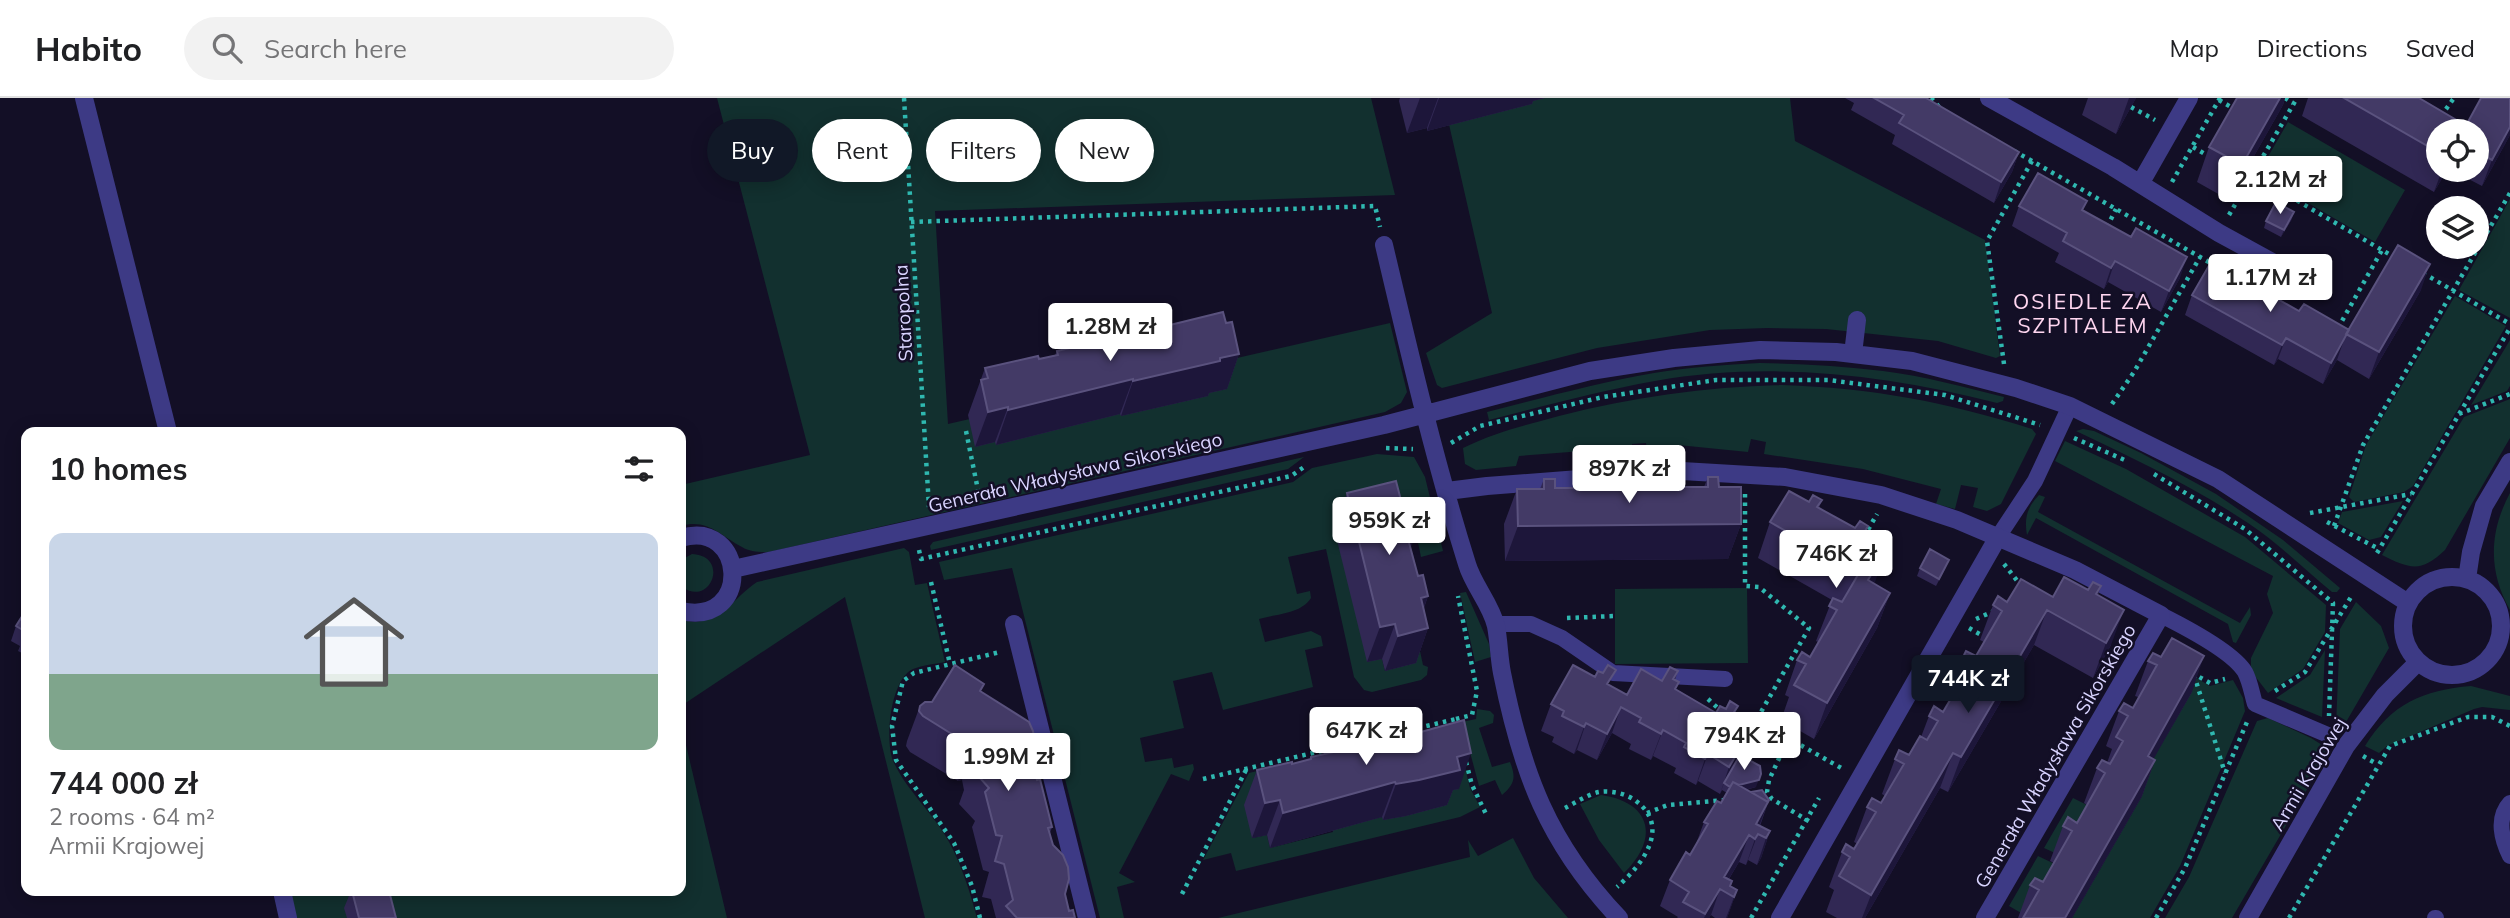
<!DOCTYPE html>
<meta charset="utf-8">
<style>
body{margin:0;font-family:Mulish,sans-serif;background:#f2f2f2;color:#202124;height:100vh;display:flex;flex-direction:column;font-size:26px;white-space:nowrap}
*{box-sizing:border-box;margin:0}
p{font-size:23px;color:#757577}
.icon{flex:none;width:38px;height:38px;fill:none;stroke:currentColor;stroke-width:2;stroke-linecap:round;stroke-linejoin:round}
.map{position:relative;flex:1;overflow:hidden}
.side{position:absolute;left:21px;top:329px;width:665px;height:469px;display:flex;flex-direction:column;background:#fff;border-radius:14px;box-shadow:0 4px 18px #0003}
.side>*{flex:none}
.guide{position:absolute;left:707px;top:21px;width:665px;height:63px;display:flex;gap:14px}
.fabs{position:absolute;left:2426px;top:21px;display:grid;gap:14px}
.fabs a{display:grid;place-items:center;width:63px;height:63px;border-radius:50%;background:#fff;box-shadow:0 4px 18px #0003;font-size:35px}
.price{position:absolute;translate:-50% -60px;padding:0 16px;border-radius:7px;background:#fff;color:#222;font-size:23px;line-height:46px;filter:drop-shadow(0 2px 4px #0008)}
.price::after{content:'';position:absolute;left:50%;top:42px;width:21px;height:16px;margin-left:-10px;background:inherit;clip-path:polygon(0 0,100% 0,50% 100%)}
.price.active{background:#111827;color:#fff}
ul{padding:0;list-style:none}
li{display:grid;align-content:center;gap:14px;height:371px;padding:0 28px}
li span{display:grid;place-items:center;height:217px;border-radius:14px;color:#555}
li>.icon{margin-inline-start:auto}
span .icon{width:126px;height:126px;fill:#fffc;stroke-width:1}
li b{font-size:30px}
h2{display:flex;justify-content:space-between;align-items:center;height:84px;padding:0 28px;font-size:30px}
.pill{padding:0 24px;border-radius:32px;background:#fff;box-shadow:0 4px 18px #0003;font-size:24px;line-height:63px}
.pill.active{background:#111827;color:#fff}
header{display:flex;align-items:center;gap:42px;box-sizing:border-box;height:98px;padding:0 35px;background:#fff;border-bottom:2px solid #e0e0e0}
header strong{font-size:33px}
nav{display:flex;gap:38px;margin-inline-start:auto;font-size:24px}
.search{width:490px;height:63px;background:#f2f2f2;display:flex;align-items:center;gap:18px;box-sizing:border-box;padding:0 24px;border-radius:38px;color:#757577;font-size:26px}
.map>svg:first-child{display:block}
.green{fill:#12302f}
.lines{fill:none;stroke-linecap:round;stroke-linejoin:round}
.path{stroke:#2fb8b0;stroke-width:4.5;stroke-dasharray:3.5 5;stroke-linecap:butt}
.lane{stroke:#3d3a85;stroke-width:16}
.street{stroke:#3d3a85;stroke-width:18}
.wall{fill:#312854}
.shaded-wall{fill:#1d163a}
.building{fill:#433a66;stroke:#5a527e;stroke-width:2}
.labels{text-anchor:middle;dominant-baseline:central;stroke-width:5;stroke-linejoin:round;paint-order:stroke}
.street-label{font-size:19px;fill:#d9d4ff;stroke:#130f26}
.neighbourhood-label{font-size:21px;letter-spacing:2px;fill:#ffd6f0;stroke:#130f26}
</style>
<header>
<strong>Habito</strong>
<div class="search"><svg class="icon" aria-label="search" viewBox="0 0 24 24"><circle cx="10" cy="10" r="6"/><path d="M15 15l6 6"/></svg>Search here</div>
<nav><a>Map</a><a>Directions</a><a>Saved</a></nav>
</header>
<div class="map">
<svg width="2510" height="820" viewBox="0 0 2510 820">
<rect width="100%" height="100%" fill="#130f26"/>
<path class="green" d="M717,0H1371L1395,97L935,113L948,326L1390,225L1407,294L1401,305L1385,314L769,454C759,454 750,454 742,449C721,438 707,420 681,428V387L810,357Z
M1443,0H1790L1795,43L1985,142L2000,258L1996,260L1938,243L1826,231L1767,230L1710,232L1597,250L1442,290L1437,287L1426,255L1492,215Z
M2288,24L2405,92L2375,144L2258,76Z
M2510,101V220L2459,192Z
M2455,198L2506,228L2413,388L2404,394L2354,404L2349,399L2366,347Z
M2510,242V288L2507,293L2471,307Z
M1760,265C1801,266 1842,268 1883,273C1924,278 1964,289 2004,299L2003,303L1997,305C1886,276 1769,263 1655,283C1599,293 1544,308 1489,322L1487,314C1542,300 1597,285 1654,275C1689,269 1724,267 1760,265Z
M1782,287C1872,290 1947,304 2032,331L2036,336L2001,406L1987,413L1973,409L1978,390L1961,387L1955,411L1936,406L1941,391L1863,371L1764,356L1766,344L1751,341L1748,354L1678,347L1670,367L1648,368L1646,345L1632,346L1633,368L1631,369L1622,350L1519,358L1516,368L1476,372L1465,366L1463,350C1496,334 1523,328 1559,318C1633,299 1706,289 1782,287Z
M2510,301V340L2445,452C2421,475 2410,471 2382,457L2464,319Z
M2083,331L2094,333L2141,355L2216,396L2283,442L2340,490L2337,494H2332C2304,471 2278,445 2248,425C2194,389 2135,361 2076,333Z
M2065,343L2126,371L2245,439L2326,507L2325,534L2303,571L2268,595L2251,573V560L2273,515L2267,496L2273,478L2055,363Z
M1377,356L1414,359L1425,379L1443,453L1421,459L1415,430L1397,435L1382,561L1385,573L1417,539L1423,567L1428,569L1427,577L1421,582L1372,594L1364,592L1354,579L1326,451L1288,459L1297,496L1310,493L1311,500C1301,516 1276,516 1259,521L1265,544L1311,533L1321,538L1323,548L1305,552L1313,589L1223,612L1212,574L1173,583L1184,630L1140,640L1145,664L1172,660L1174,670L1193,666L1194,671L1189,683L1171,676L1119,775L1135,784L1117,789L1124,820H1100L1012,470L944,482L939,464L1293,384L1312,370Z
M1304,359L1288,371L931,452L930,448L933,444Z
M2510,395V512C2488,473 2489,434 2510,395Z
M2039,397L2045,399L2038,414L2240,525L2250,509L2251,517L2236,545L2233,544L2228,526L2036,420L2027,437C2024,421 2027,409 2039,397Z
M2403,403L2381,439L2369,442L2338,425L2342,414Z
M904,450L909,454L915,487L927,485L945,564C935,566 923,567 913,571C890,581 884,645 894,665C908,694 934,716 949,744C962,768 970,794 977,820H925L845,499L681,608V522C719,531 730,502 757,484Z
M692,456C731,458 710,511 681,488V462Z
M1747,490L1748,565L1615,566V491Z
M1466,494L1489,546L1491,559L1475,564L1460,495Z
M2356,504L2381,528L2389,550L2342,631L2336,628L2340,531Z
M2325,552L2322,619L2276,600L2310,577Z
M2162,560L2210,588L2233,582L2243,600L2245,613L2180,768L2150,820H2072L2142,698L2135,693L2191,594H2148L2139,589L2154,562Z
M2471,588L2510,598V612L2482,609L2474,611L2387,648L2379,655L2365,648C2391,606 2423,592 2471,588Z
M1477,611L1490,613L1494,617L1493,625L1479,630L1492,669L1510,664C1516,679 1515,686 1502,697L1495,682L1479,688L1462,624L1476,621Z
M2268,620L2311,640L2330,652L2232,820H2165L2189,779L2257,623Z
M1454,625L1470,690L1480,709L1460,719L1236,773L1231,755L1203,762L1249,675L1278,668L1253,740L1267,737L1270,750L1333,734V731L1382,719L1384,722L1420,664L1411,636Z
M681,626L727,820H296L290,793H681Z
M1601,697C1651,704 1660,740 1624,775L1599,742L1580,706Z
M2073,700L2093,710L2055,755L2044,750Z
M1513,740L1534,780L1568,820H1218L1470,759L1468,742L1478,758Z
M2038,758L2059,768L2030,820L2009,808Z"/>
<g class="lines">
<path class="path" d="M904,0L929,409
M1931,0L1940,10
M2285,0L2293,5
M2219,2L2236,12
M2131,9L2155,22
M2441,18L2454,0
M2193,49L2210,59
M2014,53L2032,63
M2253,77L2394,159
M2172,84L2220,0
M2229,117L2297,0
M911,124L1375,108L1380,129
M2107,129L2116,111
M2423,175L2510,226
M2338,230L2382,152
M2004,266L1987,143L2032,63L2214,167
M2112,306L2134,274L2200,159
M2459,316L2510,296
M966,333L979,397
M2074,340L2127,363
M1451,345L1480,328L1603,299L1716,282H1828L1945,297L2040,327
M1386,350L1413,351
M2154,376L2245,431L2333,505L2329,618
M1745,396V488L1759,489L1809,530L1761,614L1763,626L1843,671
M2310,415L2411,396
M2327,424L2379,451
M2334,428L2363,347L2510,95
M1864,439L1877,416
M919,452L921,461L1291,378L1307,367
M2377,455L2510,230
M2004,466L2022,489
M931,484L950,566
M1567,520L1615,518
M1976,521L1994,513
M1969,530L1983,538
M2192,575L2210,585L2225,581
M2194,577L2225,675
M1937,584L1951,593
M2275,593L2305,574L2351,499
M1708,601L1722,614
M1729,620L1755,621L1763,626
M1456,621L1472,617L1477,593L1458,498
M1778,635L1782,654L1769,682L1767,694L1772,701L1812,725
M2363,658L2377,666
M1466,664L1472,687L1487,718
M1203,681L1456,621L1458,628
M1565,710C1575,705 1588,696 1599,694C1611,692 1627,696 1636,703C1672,730 1641,768 1617,789
M1647,715L1668,707L1725,702
M1182,796L1246,672
M980,820L972,788L954,745L896,662L892,628L903,583L914,575L1000,554
M1751,820L1819,700
M2156,820L2185,770L2247,624
M2289,820L2390,648L2468,619H2492L2510,628"/>
<path class="lane" d="M1998,439L2035,383L2070,308
M2161,517C2183,528 2233,554 2245,574C2250,583 2252,596 2255,606L2328,637
M1495,526H1531L1562,540L1613,575L1725,581
M2510,705C2496,720 2502,742 2510,758
M2435,820H2436"/>
<path class="street" d="M84,0L168,334
M1989,0L2113,69L2219,135L2294,176L2316,182
M2140,86L2189,0
M1384,147C1409,253 1434,361 1467,466C1473,487 1491,506 1496,528C1499,544 1499,560 1502,575C1522,675 1548,745 1619,820
M1853,256L1857,222
M1447,393L1487,388L1682,373L1785,379L1881,397L1957,422L2075,472L2161,517L1985,820
M681,440C746,420 753,529 681,513
M733,471L1384,327L1590,273L1674,260L1760,252L1836,254L1912,263L2016,290L2070,308L2218,381L2408,505
M2403 528a49 49 0 1 1 98 0a49 49 0 1 1-98 0Z
M2467,481L2471,454L2484,408L2510,364
M1014,526L1087,820
M282,793L288,820
M1780,820L1998,439
M2248,820L2346,648L2385,597L2418,564"/>
</g>
<path class="wall" d="M1400,0H1545L1533,3L1532,6L1427,33V30L1407,35L1399,3Z
M1845,0H1926L2019,54L2012,74L1994,105L1892,46L1895,37L1851,12L1854,5Z
M2088,0H2136L2116,36L2082,17Z
M2237,0H2285L2283,7L2229,102L2197,84L2209,49Z
M2308,0H2419L2465,27L2463,33H2438V72H2447L2434,94L2302,18Z
M2510,0V37L2482,88L2451,72H2476V33Z
M2019,108L2083,113L2180,180L2161,214L2108,184L2104,191L2055,164L2059,155L2012,128Z
M2292,121L2281,139L2264,130L2266,123Z
M2421,192L2369,281L2337,262L2323,286L2278,261L2274,267L2185,217L2192,197L2299,213L2349,232Z
M1226,225L1239,256L1227,291L1209,295L1208,298L1121,318L1120,316L996,347L995,344L975,349L968,317L985,270L1039,261L1055,257L1057,253L1168,232L1170,227Z
M1653,379L1664,389H1704L1708,379L1719,389L1741,426L1728,461L1505,463L1504,426L1517,391H1540L1544,381L1555,390H1594L1598,380L1609,390H1650Z
M1347,395L1411,450L1418,478L1428,498L1424,510L1428,530L1416,565L1385,573L1382,561L1367,564L1334,430Z
M1822,402L1819,410L1855,430L1868,428L1865,436L1874,486L1890,495L1877,530L1814,641L1781,622L1789,599L1785,597L1797,562L1810,559L1818,544L1816,543L1832,502L1758,460L1770,424L1809,404Z
M1946,469L1936,488L1917,478L1920,470Z
M2101,488L2098,497L2111,547L2093,580L2034,547L1948,694L1940,690L1865,820H1837L1826,814L1834,792L1829,789L1842,754L1854,751L1858,746L1854,744L1867,709L1881,705L1885,698L1882,696L1895,661L1909,657L1921,639L1929,618L1943,614L1952,599L1948,597L1961,562L1976,558L1984,544L1980,542L1993,507L2007,504L2053,499L2088,492Z
M26,512V557L18,553L20,548L11,543L16,528Z
M2153,555L2192,594L2153,661L2155,662L2142,698L2072,820H2018L2030,787L2043,784L2054,765L2050,763L2063,728L2077,725L2087,707L2084,705L2097,670L2107,665L2112,651L2106,648L2119,613L2133,610L2138,599L2135,598L2148,563Z
M1678,573L1675,582L1679,584L1676,591L1732,624L1741,658L1756,689L1746,692L1769,702L1760,728L1770,733L1761,760L1757,767L1748,762L1746,767L1739,764L1729,781L1732,783L1731,788L1737,792L1727,820H1715L1711,817L1709,820H1677L1678,819L1660,808L1670,782L1690,757L1696,746L1704,724L1721,705L1727,695L1722,692L1720,696L1698,683L1696,687L1674,675L1676,670L1653,658L1651,662L1629,651L1631,646L1612,635L1597,662L1577,652L1574,656L1552,644L1554,639L1541,633L1551,606L1610,588L1627,597L1662,583Z
M981,593L1031,658L1052,729L1050,735L1069,813L1075,820H996L991,801L982,799L989,774L983,772L972,729L975,723L959,706L964,692L962,682L958,683L910,654L906,648L907,643L920,608Z
M1311,659L1459,691L1453,692L1447,707L1406,718L1383,722L1382,719L1270,750L1267,737L1252,740L1244,707L1257,672L1292,666L1310,662Z
M351,793H389L396,820H347L344,810Z"/>
<path class="shaded-wall" d="M1420,0H1438L1427,30L1407,35Z
M1439,0H1545L1533,3L1532,6L1427,33Z
M2129,0H2136L2116,36Z
M2280,0H2285L2283,7L2229,102L2242,67Z
M2510,29V37L2482,88L2492,62Z
M2019,54L2012,74L1994,105L2001,84Z
M2442,72H2447L2434,94Z
M2294,114L2292,121L2281,139L2284,132Z
M2187,159L2180,180L2161,214L2169,193Z
M2115,163L2108,184L2104,191L2111,170Z
M2430,166L2421,192L2369,281L2379,254Z
M2286,240L2278,261L2274,267L2282,247Z
M2344,242L2337,262L2323,286L2331,265Z
M1239,256L1227,291L1209,295L1208,298L1121,318L1133,283Z
M1133,281L1120,316L996,347L1008,312Z
M1008,309L995,344L975,349L988,314Z
M1741,426L1728,461L1505,463L1518,428Z
M1415,439L1402,474L1408,441Z
M1888,449L1875,484L1856,518L1868,482Z
M1890,495L1877,530L1814,641L1827,605Z
M1428,498L1415,533L1421,500Z
M2047,512L2034,547L1948,694L1961,659Z
M2124,512L2111,547L2093,580L2106,545Z
M1395,526L1382,561L1367,564L1380,529Z
M1428,530L1416,565L1385,573L1398,538Z
M2204,558L2192,594L2135,693L2148,658Z
M1738,608L1728,634L1729,622Z
M1621,609L1612,635L1597,662L1607,636Z
M1586,625L1577,652L1574,656L1584,629Z
M1663,632L1653,658L1651,662L1661,636Z
M1750,634L1740,660L1724,685L1720,696L1729,669Z
M975,647L962,682L958,683L971,648Z
M1471,655L1459,691L1453,692L1447,707L1406,718L1383,722L1396,686L1457,659Z
M1953,655L1940,690L1865,820H1862L1871,797Z
M1708,656L1698,683L1696,687L1705,661Z
M2155,662L2142,698L2072,820H2065Z
M1761,676L1756,689L1728,696L1731,689Z
M1395,684L1382,719L1270,750L1283,715Z
M1280,702L1267,737L1252,740L1265,705Z
M1769,702L1758,731L1756,726Z
M1770,733L1761,760L1757,767L1766,740Z
M1758,736L1748,762L1746,767L1755,741Z
M1749,737L1739,764L1722,792L1720,791L1711,817L1709,820H1704L1724,779Z
M1737,792L1727,820H1726L1734,799Z"/>
<path class="building" d="M1874,0H1926L2019,54L2001,84L1899,25L1904,17Z
M2237,0H2280L2242,67L2209,49Z
M2344,0H2419L2465,27L2461,33H2438V54Z
M2481,0H2510V29L2492,62L2476,54V33H2463Z
M2038,75L2087,103L2082,112L2131,139L2136,130L2187,159L2169,193L2115,163L2111,170L2063,143L2067,135L2019,108Z
M2276,104L2294,114L2284,132L2266,123Z
M2398,147L2430,166L2379,254L2346,236Z
M2211,164L2299,213L2304,206L2349,232L2331,265L2286,240L2282,247L2192,197Z
M1223,214L1226,225L1232,224L1239,256L1220,260V263L1133,283V281L1008,312V309L988,314L981,282L988,280L985,270L1038,258L1039,261L1058,257L1057,253L1151,231L1152,235L1171,231L1170,227Z
M1653,379L1664,380V389H1708V379H1718L1719,389H1741V426L1518,428L1517,391H1544V381H1555V390H1598V380H1609V390H1653Z
M1396,383L1405,418L1409,417L1415,439L1408,441L1418,478L1423,477L1428,498L1421,500L1428,530L1398,538L1395,526L1380,529L1347,395Z
M1789,393L1809,404L1813,397L1822,402L1817,409L1855,430L1860,423L1868,428L1864,435L1888,449L1868,482L1890,495L1827,605L1794,587L1806,566L1797,562L1802,554L1810,559L1837,512L1829,508L1833,500L1842,504L1859,475L1770,424Z
M1930,451L1949,462L1939,481L1920,470Z
M2064,479L2088,492L2093,484L2101,488L2096,496L2124,512L2106,545L2047,512L1961,659L1953,655L1871,797L1839,778L1850,759L1842,754L1846,746L1854,751L1876,714L1867,709L1872,700L1881,705L1904,666L1895,661L1899,652L1909,657L1920,638L1927,642L1938,623L1929,618L1934,608L1943,614L1970,568L1961,562L1964,557L1966,553L1976,558L2002,513L1993,507L1998,498L2007,504L2021,481L2053,499Z
M26,512V540L24,538L26,534L16,528Z
M2172,540L2204,558L2148,658L2155,662L2065,820H2023L2039,792L2030,787L2035,780L2043,784L2072,733L2063,728L2068,719L2077,725L2105,675L2097,670L2102,662L2110,666L2123,643L2116,639L2128,618L2119,613L2124,605L2133,610L2157,567L2148,563L2153,555L2161,559Z
M955,567L984,586L980,593L1029,624L1033,633L1035,644L1031,658L1037,682L1040,681L1052,729L1048,730L1053,747L1063,757L1068,769L1069,781L1065,796L1069,813L1073,812L1075,820H1017L1006,808L1013,802L1004,766L995,763L1002,738L996,737L985,694L989,690L972,671L979,664L975,647L971,648L923,618L919,613L920,608L925,604H932Z
M1573,567L1595,579L1598,573L1603,575L1608,567L1616,572L1607,586L1627,597L1641,571L1662,583L1670,569L1678,573L1673,581L1679,584L1675,591L1716,615L1720,608L1726,611L1730,603L1738,608L1729,622L1750,634L1729,669L1708,656L1705,661L1684,649L1686,645L1663,632L1661,636L1639,624L1641,620L1621,609L1607,636L1586,625L1584,629L1562,618L1564,613L1551,606Z
M1464,622L1471,655L1457,659L1460,672L1419,682L1396,686L1395,684L1283,715L1280,702L1265,705L1257,672L1292,664V666L1311,661V659L1410,637Z
M1740,657L1760,668L1761,676L1759,682L1739,687L1733,684L1730,689L1724,685Z
M1733,684L1768,704L1756,726L1770,733L1766,740L1758,736L1755,741L1749,737L1724,779L1732,783L1730,788L1737,792L1734,799L1720,791L1705,816L1683,804L1689,794L1670,782L1686,754L1690,757L1708,726L1704,724L1717,703L1721,705Z
M1762,692L1769,702L1768,704L1751,694Z
M352,793H389L396,820H359Z"/>
<g class="labels">
<g class="street-label">
<text transform="translate(903 215) rotate(-93)">Staropolna</text>
<text transform="translate(1075 374) rotate(-13)">Generała Władysława Sikorskiego</text>
<text transform="translate(2055 658) rotate(-60)">Generała Władysława Sikorskiego</text>
<text transform="translate(2308 676) rotate(-59)">Armii Krajowej</text>
</g>
<g class="neighbourhood-label">
<text x="2083" y="203">OSIEDLE ZA<tspan x="2083" dy="24">SZPITALEM</tspan></text>
</g>
</g>
</svg>
<div class="fabs">
<a><svg class="icon" aria-label="locate" viewBox="0 0 24 24"><circle cx="12" cy="12" r="6"/><path d="M12 2v4M12 18v4M2 12h4M18 12h4"/></svg></a>
<a><svg class="icon" aria-label="layers" viewBox="0 0 24 24"><path d="M12 4l9 5-9 5-9-5zM3 14l9 5 9-5"/></svg></a>
</div>
<b class="price" style="left:2280px;top:118px">2.12M zł</b>
<b class="price" style="left:2270px;top:216px">1.17M zł</b>
<b class="price" style="left:1110px;top:265px">1.28M zł</b>
<b class="price" style="left:1629px;top:407px">897K zł</b>
<b class="price" style="left:1389px;top:459px">959K zł</b>
<b class="price" style="left:1836px;top:492px">746K zł</b>
<b class="price active" style="left:1968px;top:617px">744K zł</b>
<b class="price" style="left:1366px;top:669px">647K zł</b>
<b class="price" style="left:1744px;top:674px">794K zł</b>
<b class="price" style="left:1008px;top:695px">1.99M zł</b>
<div class="guide">
<a class="pill active">Buy</a>
<a class="pill">Rent</a>
<a class="pill">Filters</a>
<a class="pill">New</a>
</div>
<section class="side">
<h2>10 homes<svg class="icon" aria-label="filters" viewBox="0 0 24 24"><path d="M4 7h16M4 17h16"/><circle cx="9" cy="7" r="2"/><circle cx="15" cy="17" r="2"/></svg></h2>
<ul>
<li><span style="background:linear-gradient(#c9d6e8 65%,#7fa58c 0)"><svg class="icon" aria-label="home" viewBox="0 0 24 24"><path d="M3 11l9-7 9 7M6 9v11h12V9"/></svg></span><div><b>744 000 zł</b><p>2 rooms · 64 m²</p><p>Armii Krajowej</p></div></li>
</ul>
</section>
</div>
